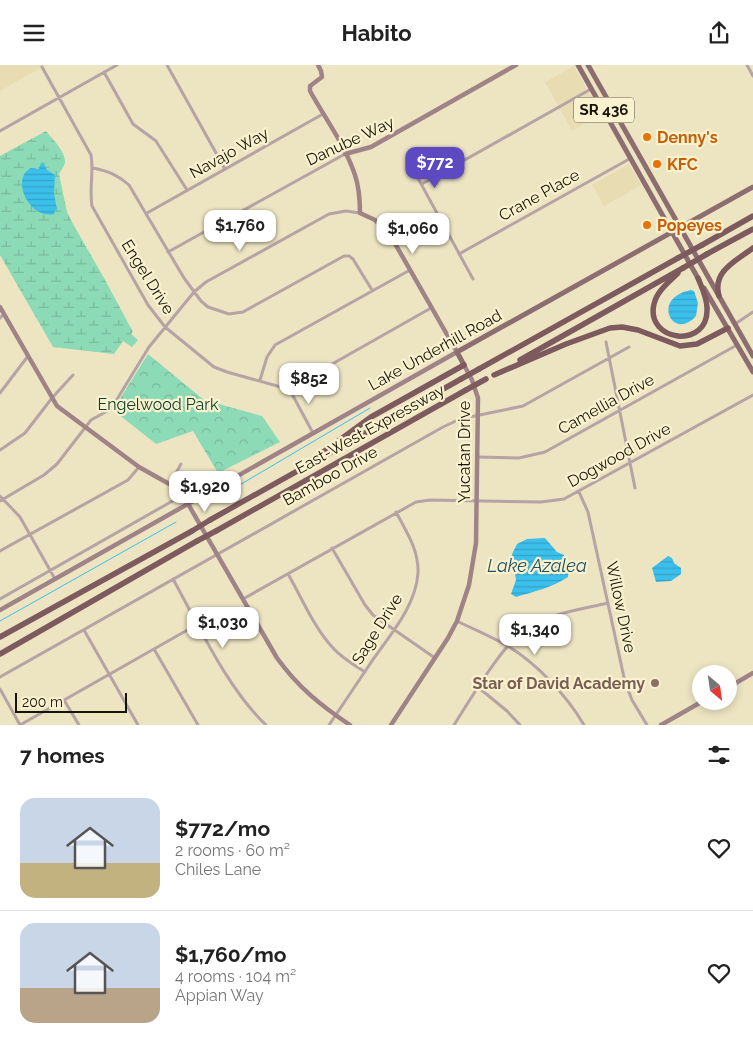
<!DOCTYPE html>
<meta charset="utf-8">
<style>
body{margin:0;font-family:Raleway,sans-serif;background:#f2f2f2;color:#222;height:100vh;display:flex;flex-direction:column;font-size:19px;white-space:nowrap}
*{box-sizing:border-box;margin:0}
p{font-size:16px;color:#767676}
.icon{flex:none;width:28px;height:28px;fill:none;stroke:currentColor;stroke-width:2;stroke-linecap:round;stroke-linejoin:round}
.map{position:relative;height:660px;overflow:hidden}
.sheet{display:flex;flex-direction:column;background:#fff;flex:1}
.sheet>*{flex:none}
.needle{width:32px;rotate:151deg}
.controls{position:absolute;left:692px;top:600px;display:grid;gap:10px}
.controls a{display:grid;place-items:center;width:45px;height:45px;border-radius:50%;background:#fff;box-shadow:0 2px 8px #0003;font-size:25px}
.scale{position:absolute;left:15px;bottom:12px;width:112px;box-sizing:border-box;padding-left:5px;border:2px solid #161307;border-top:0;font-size:14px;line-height:18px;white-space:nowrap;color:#161307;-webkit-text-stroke:4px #faf1cf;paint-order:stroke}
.price{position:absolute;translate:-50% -42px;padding:0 11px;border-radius:10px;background:#fff;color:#222;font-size:16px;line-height:32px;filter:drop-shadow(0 1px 2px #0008)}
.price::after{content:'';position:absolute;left:50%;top:30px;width:15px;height:11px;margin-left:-8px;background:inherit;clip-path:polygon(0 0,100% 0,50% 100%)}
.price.current{background:#5d4ac3;color:#fff}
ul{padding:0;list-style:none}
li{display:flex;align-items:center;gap:15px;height:125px;padding:0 20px}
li+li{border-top:1px solid #e0e0e0}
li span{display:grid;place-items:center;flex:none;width:140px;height:100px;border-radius:15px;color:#555}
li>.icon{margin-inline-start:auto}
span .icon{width:60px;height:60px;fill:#fffc;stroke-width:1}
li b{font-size:21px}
h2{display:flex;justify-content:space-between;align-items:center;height:60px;padding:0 20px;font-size:21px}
header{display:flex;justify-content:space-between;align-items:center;height:65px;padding:0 20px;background:#fff;font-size:22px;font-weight:700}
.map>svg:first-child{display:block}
.built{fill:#e7dcb2}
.wetland{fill:url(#wetland-marsh)}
.park{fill:url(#park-crowns)}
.water{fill:url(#water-rules)}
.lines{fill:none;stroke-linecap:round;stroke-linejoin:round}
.stream{stroke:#3bbfeb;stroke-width:1}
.street{stroke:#b5a3a5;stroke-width:3}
.secondary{stroke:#9e8487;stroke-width:4.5}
.primary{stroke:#8c6e71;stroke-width:5}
.highway{stroke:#7d5a5e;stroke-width:5.5}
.highway-bridge{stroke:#7d5a5e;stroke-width:5.5}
.food-dot{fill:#e8710a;stroke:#faf1cf;stroke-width:2}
.education-dot{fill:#8d6e63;stroke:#faf1cf;stroke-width:2}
.labels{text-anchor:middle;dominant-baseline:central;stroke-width:4.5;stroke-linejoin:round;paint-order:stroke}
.shield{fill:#faf1cf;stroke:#5a5643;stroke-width:1}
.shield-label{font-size:15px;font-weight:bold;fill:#161307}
.food-label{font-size:16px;font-weight:bold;fill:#c56008;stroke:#faf1cf;text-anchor:start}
.street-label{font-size:16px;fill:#161307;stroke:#faf1cf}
.park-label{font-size:16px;fill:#0d402e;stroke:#faf1cf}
.education-label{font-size:16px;font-weight:bold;fill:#785e54;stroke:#faf1cf;text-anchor:end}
.water-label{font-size:18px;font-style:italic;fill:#1d5164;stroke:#faf1cf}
</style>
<header><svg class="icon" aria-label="menu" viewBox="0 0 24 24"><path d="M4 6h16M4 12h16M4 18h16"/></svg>Habito<svg class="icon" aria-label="share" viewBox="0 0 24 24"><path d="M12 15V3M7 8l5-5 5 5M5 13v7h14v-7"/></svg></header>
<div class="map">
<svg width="753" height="660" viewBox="0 0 753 660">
<defs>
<pattern id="wetland-marsh" width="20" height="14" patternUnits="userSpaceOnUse" patternTransform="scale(1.25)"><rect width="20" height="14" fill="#8ddab7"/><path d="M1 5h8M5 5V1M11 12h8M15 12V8" fill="none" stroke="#79ba9c"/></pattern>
<pattern id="park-crowns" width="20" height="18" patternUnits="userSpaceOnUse" patternTransform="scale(1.25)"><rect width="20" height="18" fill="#8ddab7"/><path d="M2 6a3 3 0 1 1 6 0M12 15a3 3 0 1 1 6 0" fill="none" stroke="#79ba9c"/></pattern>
<pattern id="water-rules" width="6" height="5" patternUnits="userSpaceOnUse" patternTransform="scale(1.25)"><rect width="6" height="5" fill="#3bbfeb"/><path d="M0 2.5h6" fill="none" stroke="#33a3c8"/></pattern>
</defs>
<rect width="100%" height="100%" fill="#ede4c2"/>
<path class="built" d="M0,0H46L0,26Z
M574,1L601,50L572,66L545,17Z
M629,99L641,120L604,141L592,120Z"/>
<path class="wetland" d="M46,66C52,74 66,86 65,98C64,101 61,106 59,109L67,147L73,159L104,213L133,267L131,269L138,275L132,282L123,276L114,289L53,282L0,190V91Z"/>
<path class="park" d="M148,289L204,335L262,351L280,377L218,408L193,366L156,379L113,345Z"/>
<path class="water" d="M41,98H43L47,105L55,110L54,128L57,145H55L54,149C29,155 10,113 31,103L39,104Z
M691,225L694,226L698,238L696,251C673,277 650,233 691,225Z
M545,473L557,487L564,490L569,502L568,512C553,522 533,527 516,532L511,529L516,515L512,489L517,479L527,474Z
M668,491L672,493L674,498L681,503V509L671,516L656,517L652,503Z"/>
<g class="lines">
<path class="stream" d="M204,441L370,343
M0,556L176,457"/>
<path class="street" d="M167,0L225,104
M747,0L753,11
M42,2L91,90C94,107 89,124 92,141L148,240L165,262L214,302L227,307L288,324L292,329L313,368
M104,7L133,59L156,76L187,125
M0,66L117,0
M408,95L473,214
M93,103C108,106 118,110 129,120L184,213L201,236L208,242L229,249L243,247L344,191H349L353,194L372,225
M422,119L591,24
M147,148L323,49
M168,187L345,89
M459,189L631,93
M0,253L4,249
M735,259L753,247
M606,277L635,423
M260,315L267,292L275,280L410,205
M288,324L431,243
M0,328L28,291
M0,385L25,368L52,333L73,310
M478,392L519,393L545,387L737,280
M170,419L181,399
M579,427L588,447L625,617L632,635L647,660
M0,431L20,452L55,514
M0,436L44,410L57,399L91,355L111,344L149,282L194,227L206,217L329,149L346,146L360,148
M332,483L365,540L373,550L435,593
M0,486L128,415L139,402
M288,509C302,533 314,563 333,583C342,593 354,600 365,607
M173,514C199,561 227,623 266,660
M0,534L183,430
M243,534L416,437L430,435L541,437L564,434L753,330
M457,556C473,564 490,571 506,580C536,597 567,631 584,660
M84,565L138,660
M154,584L198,660
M0,612L443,362L460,354L523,341L629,282
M479,623L507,646L520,660
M0,624L20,660
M64,635L79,660
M20,660L198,559
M329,660C343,639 358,617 372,596C390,570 416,541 418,508C419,485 406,466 396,447
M454,660C470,635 506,573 531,560C555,548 582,544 608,538"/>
<path class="secondary" d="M345,89L371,82L516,0
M0,242L57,341L139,402L180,425L277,593C298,622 320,640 350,660
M0,545L457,287L389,168L375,155L360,148C360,135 359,122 355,110C345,80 325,53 310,26V21L322,12L321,6L318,0
M729,622L753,608
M391,660L448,573L457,556L469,520L476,478L478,333L472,315L464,300
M661,660L703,636"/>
<path class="primary" d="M578,0L699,215
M588,0L753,291
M704,223L753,307
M464,300L457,287L753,122"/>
<path class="highway" d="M702,180L753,151
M707,189L753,164
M678,208C669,217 657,226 654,239C645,277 709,285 707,243C707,233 702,223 698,213
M719,231C712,206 736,196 753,183
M520,295L683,203
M479,304L678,193
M494,310L566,279L610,263L622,262L638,265L680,281L697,279L728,263
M311,396L371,352L464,300
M210,455L461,314
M216,466L466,325
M0,572L192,466
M0,589L197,476"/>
<path class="highway-bridge" d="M678,193L702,180
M683,203L707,189
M461,314L479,304
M466,325L486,314
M192,466L210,455
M197,476L216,466"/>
</g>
<g class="food-dot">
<circle cx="647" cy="72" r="5"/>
<circle cx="657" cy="99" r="5"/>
<circle cx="647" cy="160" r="5"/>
</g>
<circle class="education-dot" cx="655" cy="618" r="5"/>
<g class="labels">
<rect class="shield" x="574" y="32.5" width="60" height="25" rx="4"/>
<g class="shield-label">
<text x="604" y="45">SR 436</text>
</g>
<g class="food-label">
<text x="657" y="72">Denny's</text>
<text x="667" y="99">KFC</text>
<text x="657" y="160">Popeyes</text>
</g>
<g class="street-label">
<text transform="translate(350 76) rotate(-25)">Danube Way</text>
<text transform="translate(229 88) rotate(-29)">Navajo Way</text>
<text transform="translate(539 130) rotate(-29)">Crane Place</text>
<text transform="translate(148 212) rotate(58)">Engel Drive</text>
<text transform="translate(435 285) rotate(-29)">Lake Underhill Road</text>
<text transform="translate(606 339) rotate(-29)">Camellia Drive</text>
<text transform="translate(370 364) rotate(-29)">East-West Expressway</text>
<text transform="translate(464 387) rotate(-90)">Yucatan Drive</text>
<text transform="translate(619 390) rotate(-29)">Dogwood Drive</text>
<text transform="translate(330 411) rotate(-29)">Bamboo Drive</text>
<text transform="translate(621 542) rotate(78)">Willow Drive</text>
<text transform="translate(377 564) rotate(-58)">Sage Drive</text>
</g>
<g class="park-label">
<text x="158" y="339">Engelwood Park</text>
</g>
<g class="education-label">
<text x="645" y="618">Star of David Academy</text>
</g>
<g class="water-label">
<text x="537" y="500">Lake Azalea</text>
</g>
</g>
</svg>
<div class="controls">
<a><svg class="needle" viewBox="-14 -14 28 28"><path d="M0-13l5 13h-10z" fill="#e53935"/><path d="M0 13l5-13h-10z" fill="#767676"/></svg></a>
</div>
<div class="scale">200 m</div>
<b class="price current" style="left:435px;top:124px">$772</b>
<b class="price" style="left:240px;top:187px">$1,760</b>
<b class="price" style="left:413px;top:190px">$1,060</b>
<b class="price" style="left:309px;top:340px">$852</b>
<b class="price" style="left:205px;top:448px">$1,920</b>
<b class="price" style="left:223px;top:584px">$1,030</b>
<b class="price" style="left:535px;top:591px">$1,340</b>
</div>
<section class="sheet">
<h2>7 homes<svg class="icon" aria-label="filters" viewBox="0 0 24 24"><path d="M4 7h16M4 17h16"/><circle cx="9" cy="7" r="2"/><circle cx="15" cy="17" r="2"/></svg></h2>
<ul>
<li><span style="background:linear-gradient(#c9d6e8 65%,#c2b280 0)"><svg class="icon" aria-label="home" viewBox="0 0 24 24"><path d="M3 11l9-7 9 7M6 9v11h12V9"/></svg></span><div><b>$772/mo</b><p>2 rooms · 60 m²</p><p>Chiles Lane</p></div><svg class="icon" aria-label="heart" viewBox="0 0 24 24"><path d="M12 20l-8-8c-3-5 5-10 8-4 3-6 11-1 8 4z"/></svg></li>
<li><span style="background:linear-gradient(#c9d6e8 65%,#b9a48a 0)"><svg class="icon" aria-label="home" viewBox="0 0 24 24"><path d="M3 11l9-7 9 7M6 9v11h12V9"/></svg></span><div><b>$1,760/mo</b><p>4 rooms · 104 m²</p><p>Appian Way</p></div><svg class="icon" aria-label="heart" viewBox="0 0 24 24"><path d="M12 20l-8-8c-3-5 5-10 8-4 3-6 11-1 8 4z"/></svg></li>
</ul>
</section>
